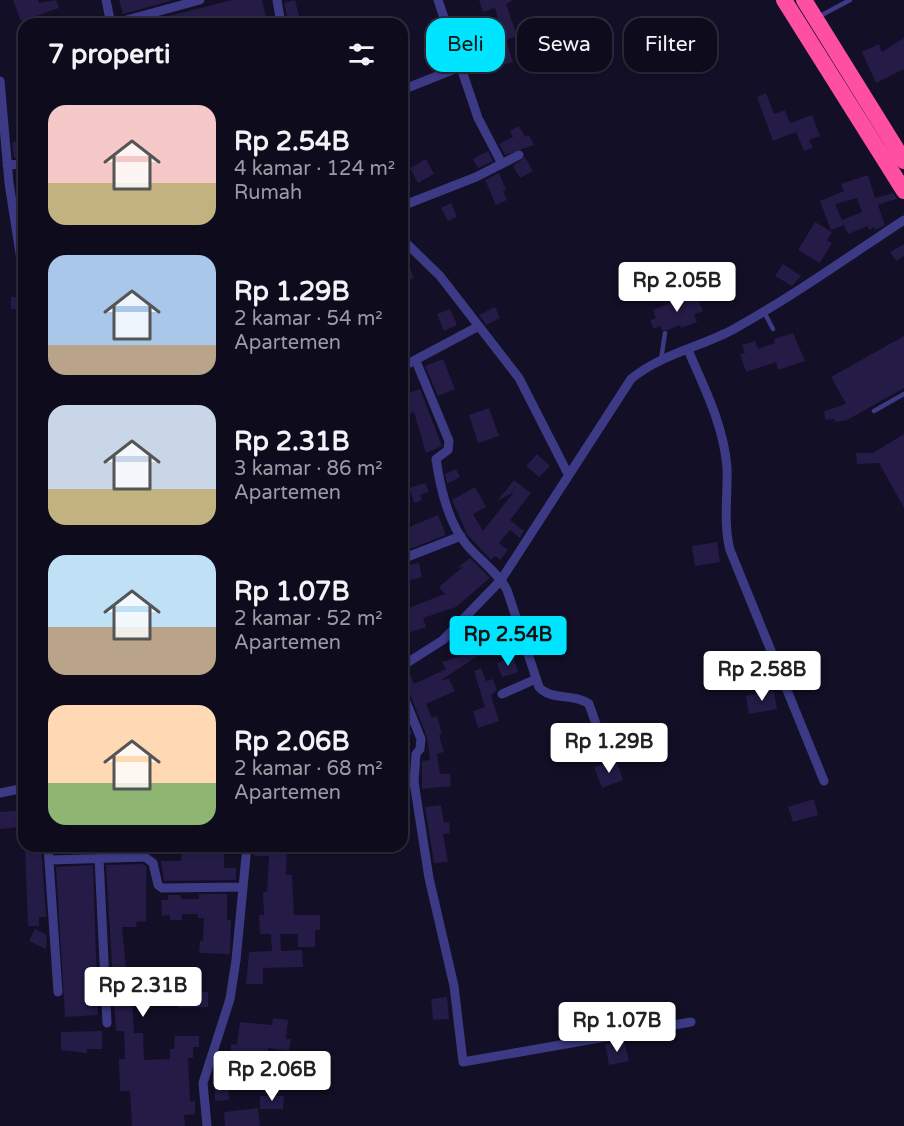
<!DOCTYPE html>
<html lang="id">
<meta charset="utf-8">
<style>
body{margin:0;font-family:"Varela Round",sans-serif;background:#171425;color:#f1f3f6;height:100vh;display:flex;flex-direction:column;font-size:22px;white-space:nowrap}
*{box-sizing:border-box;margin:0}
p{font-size:20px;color:#9b9ba3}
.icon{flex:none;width:33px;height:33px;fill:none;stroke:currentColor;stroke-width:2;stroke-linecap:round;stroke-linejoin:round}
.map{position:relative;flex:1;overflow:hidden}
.sheet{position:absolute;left:18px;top:18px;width:390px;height:834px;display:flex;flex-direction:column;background:#0e0b1c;border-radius:18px;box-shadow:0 2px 4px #0004,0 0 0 2px #2e2b3b}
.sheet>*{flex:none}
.guide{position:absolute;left:426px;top:18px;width:387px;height:54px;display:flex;gap:12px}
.price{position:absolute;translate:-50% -51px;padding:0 14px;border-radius:6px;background:#fff;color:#222;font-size:20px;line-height:39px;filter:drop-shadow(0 2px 3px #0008)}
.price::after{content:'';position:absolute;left:50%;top:36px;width:18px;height:14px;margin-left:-9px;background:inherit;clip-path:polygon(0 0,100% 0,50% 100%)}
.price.active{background:#00e5ff;color:#111}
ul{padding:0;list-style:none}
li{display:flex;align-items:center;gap:18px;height:150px;padding:0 30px}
li span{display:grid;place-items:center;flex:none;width:168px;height:120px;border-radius:18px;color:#555}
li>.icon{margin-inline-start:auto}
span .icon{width:72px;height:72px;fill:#fffc;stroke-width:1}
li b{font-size:26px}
h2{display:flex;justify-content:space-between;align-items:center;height:72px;padding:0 30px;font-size:26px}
.pill{padding:0 21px;border-radius:18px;background:#0e0b1c;box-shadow:0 2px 4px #0004,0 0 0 2px #2e2b3b;font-size:21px;line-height:54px}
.pill.active{background:#00e5ff;color:#111}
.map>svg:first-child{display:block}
.building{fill:#241b47}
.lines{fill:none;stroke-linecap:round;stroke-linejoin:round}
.lane{stroke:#3d3a85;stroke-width:4.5}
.street{stroke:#3d3a85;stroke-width:9}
.highway{stroke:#ff4fa3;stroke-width:16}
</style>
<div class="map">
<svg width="904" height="1126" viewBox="0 0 904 1126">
<rect width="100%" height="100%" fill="#130f26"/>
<path class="building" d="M13,0H38L39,3L56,0L59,8L21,21Z
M119,0H174L123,14Z
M232,0H262L268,24L145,22Z
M295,0L301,24H289L284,3Z
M479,0H513L506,4L517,36L506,40L513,62L498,67L494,57L507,47L501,39L464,57L458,37L500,25L495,8L483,12Z
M904,38V69L876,83L862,52L879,44L882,52Z
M766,93L774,114L785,110L790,123L812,115L820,136L809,140L813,148L804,151L796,132L773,141L757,97Z
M519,126L525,137L529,135L534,145L505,155L499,144L513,137L510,131Z
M24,141V157L14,158L12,142Z
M488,151L493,161L478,168L473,159Z
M525,157L533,171L520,178L513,166Z
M426,159L434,174L418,183L410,168Z
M499,173L506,190L503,191L507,200L496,205L485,180Z
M868,175L875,198L893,193L896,197V199L878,205L885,225L875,230L874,227L869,230L868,226L848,234L842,220L862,212L857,198L835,204L844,225L831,230L820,201L844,191L841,184Z
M451,203L457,217L448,221L441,208Z
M815,222L832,232L827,240L832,243L820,263L798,250Z
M904,244V256L896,261L890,252Z
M402,249L414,278L402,283Z
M783,264L801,276L792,286L775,276Z
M695,293L703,311L694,314L697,322L681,328L680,325L668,330H662L660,326L654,329L650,321L656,318L653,310Z
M11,297H24L23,309H11Z
M495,307L500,318L486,325L479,315Z
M450,309L457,325L444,331L437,314Z
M793,333L805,361L778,370L776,362L746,372L740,354L745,353L742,345L755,341L758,349L775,343L774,339Z
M904,336V388L847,420L835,422L834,419L825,420L824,411L846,404L831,377Z
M443,359L455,389L438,396L425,366Z
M420,389L442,446L426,453L414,412L409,414L403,395Z
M489,408L499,436L478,443L469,415Z
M904,434V508L879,463L857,464L856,453H873Z
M537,454L550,466L539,477L526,466Z
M456,469L460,477L447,484L445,474Z
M514,480L531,493L510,520L524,531L520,538L510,530L499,543L508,550L500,560L495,556L491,560L467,534L452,500L475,487L486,507L473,514L483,531L514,492L497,501Z
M425,483L429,492L420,495L422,500L414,503L409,488Z
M438,515L446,535L402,552V530Z
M717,542L720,562L695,566L692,546Z
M470,558L490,578L456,607L423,618L426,627L402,635V620L406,619L403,610L445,594L439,587L463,567L457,568Z
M419,563L422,577L408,581L405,566Z
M504,622L517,643L505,650L499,642L485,651L473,634L485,626L489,632Z
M482,649L484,652L441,680L449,679L455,691L426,704L432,718L437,716L442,734L439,735L444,752L437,754L440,774H450L451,786L422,789V761L430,760L427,737L408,689L402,685V679L411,676L414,684L446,669L442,662Z
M513,657L518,672L502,677L497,663Z
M481,668L486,681L493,679L497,690L491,695L499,721L478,728L473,711L485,707L474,671Z
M774,691L777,709L749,714L746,696Z
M402,710L412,734L402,738Z
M616,760L623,780L602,788L594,767Z
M814,799L818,815L793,822L788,807Z
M441,805L444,823L449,822L450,833L443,834L448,862L434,863L425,807Z
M24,810V820H19V827L0,829V812Z
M25,846H41L46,917H39V926H28Z
M55,846H145V850L55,853Z
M182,846H224V868H236V880L164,881L161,861H181Z
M254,846H287L286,875H292L294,915H320V930H315V947H298V934H280L281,951L302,950L303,967L263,968V984H246L249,952L272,951L271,934H260L259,915H264L263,892H267L269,856H254Z
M143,864L146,866V921L136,922L137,927H122L127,978H131L134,1033H143L144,1060L170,1059V1049H174L175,1036H199V1047H193V1058H188L190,1101H195V1114L184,1115L185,1126H132L130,1091H120L119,1059H125L124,1031H116L106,865Z
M93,865L98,1015L65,1017L56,867Z
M199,894H227V920H231L230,954L199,953L200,941H203L204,918H198V914H182V920H170V915L162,916L161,900H168V895H181V899H199Z
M35,929L47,935L46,949L29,941Z
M208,992V1007L178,1008L177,993Z
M447,997L449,1019L433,1020L431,999Z
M273,1018L288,1020L286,1039H291L289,1051L268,1048L266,1061H262V1081H228L229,1100L215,1101V1090H219V1066H229L231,1044L237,1045L240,1022L272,1025Z
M102,1031V1049H87V1053L61,1050V1032Z
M624,1041L629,1061L609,1065L605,1044Z
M313,1073H330V1084H313Z
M260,1096H284L283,1109H260Z
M258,1108L260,1126H225L224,1112Z"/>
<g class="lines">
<path class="lane" d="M818,17L850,0
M15,227L24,223
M764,312L773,329
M661,360L665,333
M874,411L904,394"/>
<path class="street" d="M106,0L111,24
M277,0L281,24
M438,0L478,118L502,164
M112,24L200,0
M0,81L9,183L24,279
M402,90L460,67L500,46
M7,165L24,164
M402,206L476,177L519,155
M402,239L440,276L519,378L568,474
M688,350C704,387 724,426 727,468C728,495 723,523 730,550L824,781
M416,361L449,441L448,450L436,459C440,487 448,522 466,544C479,560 497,571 507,590L539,687C551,701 574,693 589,704L604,747
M402,367L479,326
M402,559L461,536
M402,666L443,640L501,580L631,379C661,354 701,347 734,329C793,296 848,257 904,220
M402,692L421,739L420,749L416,754L414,782L429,878L454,986L463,1062L691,1022
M502,694L536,679
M0,793L24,788
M48,846L58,992
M99,858L107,1023
M50,860L145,857L153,863L158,885L162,888L243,887
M207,1126L203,1083L230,999L236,960L247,846"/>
<path class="highway" d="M784,0L904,191
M804,0L904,161"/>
</g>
</svg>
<b class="price" style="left:677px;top:313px">Rp 2.05B</b>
<b class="price active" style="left:508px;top:667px">Rp 2.54B</b>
<b class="price" style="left:762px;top:702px">Rp 2.58B</b>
<b class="price" style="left:609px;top:774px">Rp 1.29B</b>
<b class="price" style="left:143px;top:1018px">Rp 2.31B</b>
<b class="price" style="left:617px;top:1053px">Rp 1.07B</b>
<b class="price" style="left:272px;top:1102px">Rp 2.06B</b>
<div class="guide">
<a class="pill active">Beli</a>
<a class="pill">Sewa</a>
<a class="pill">Filter</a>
</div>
<section class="sheet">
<h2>7 properti<svg class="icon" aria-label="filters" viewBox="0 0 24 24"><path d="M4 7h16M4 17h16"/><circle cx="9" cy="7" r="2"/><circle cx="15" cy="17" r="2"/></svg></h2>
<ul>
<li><span style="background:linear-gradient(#f6c9c9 65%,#c2b280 0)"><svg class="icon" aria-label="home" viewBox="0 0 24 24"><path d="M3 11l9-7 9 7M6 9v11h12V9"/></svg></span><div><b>Rp 2.54B</b><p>4 kamar · 124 m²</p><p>Rumah</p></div></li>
<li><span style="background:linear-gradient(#a9c7e8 75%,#b9a48a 0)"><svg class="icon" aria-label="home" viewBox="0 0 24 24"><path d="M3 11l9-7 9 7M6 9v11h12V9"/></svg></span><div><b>Rp 1.29B</b><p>2 kamar · 54 m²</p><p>Apartemen</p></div></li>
<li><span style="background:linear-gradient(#c9d6e8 70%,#c2b280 0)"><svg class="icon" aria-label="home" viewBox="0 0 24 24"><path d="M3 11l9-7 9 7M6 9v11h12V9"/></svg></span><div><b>Rp 2.31B</b><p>3 kamar · 86 m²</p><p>Apartemen</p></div></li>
<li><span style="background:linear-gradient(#bfe0f5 60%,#b9a48a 0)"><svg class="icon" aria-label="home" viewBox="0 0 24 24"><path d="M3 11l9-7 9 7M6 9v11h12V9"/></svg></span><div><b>Rp 1.07B</b><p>2 kamar · 52 m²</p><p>Apartemen</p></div></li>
<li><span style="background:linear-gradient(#ffd9b3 65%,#8fb573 0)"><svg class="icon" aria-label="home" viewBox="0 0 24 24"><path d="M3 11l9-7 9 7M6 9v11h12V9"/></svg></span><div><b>Rp 2.06B</b><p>2 kamar · 68 m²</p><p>Apartemen</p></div></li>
</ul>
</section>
</div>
